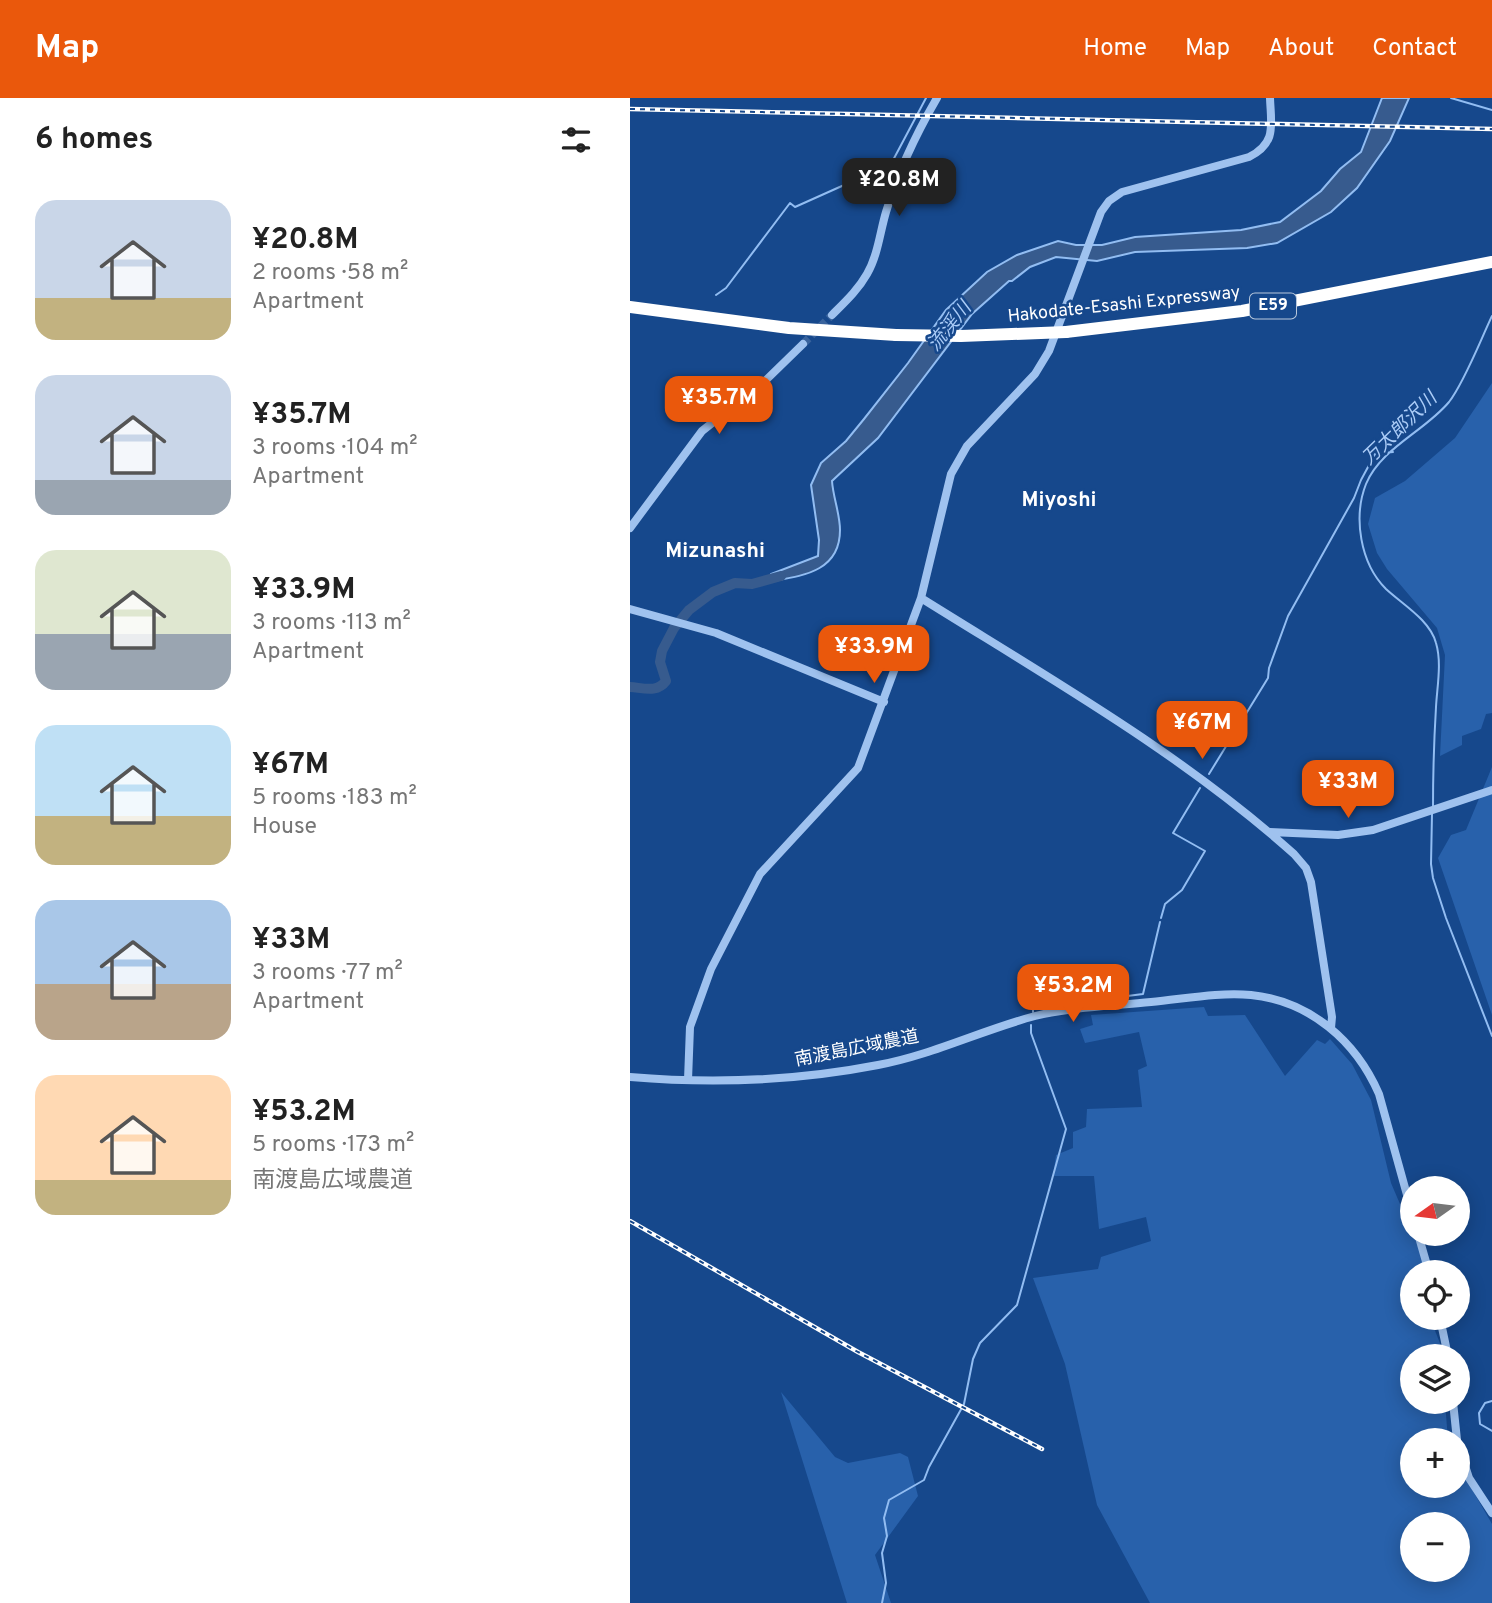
<!DOCTYPE html>
<meta charset="utf-8">
<style>
body{margin:0;font-family:Overpass,"Noto Sans JP",sans-serif;background:#f6f6f6;color:#222;height:100vh;display:flex;flex-direction:column;font-size:26px;white-space:nowrap}
*{box-sizing:border-box;margin:0}
p{font-size:23px;color:#767676}
.icon{flex:none;width:38px;height:38px;fill:none;stroke:currentColor;stroke-width:2;stroke-linecap:round;stroke-linejoin:round}
.map{position:relative;flex:1;overflow:hidden}
.details{display:flex;flex-direction:column;background:#fff;width:630px}
.details>*{flex:none}
.needle{width:46px;rotate:256deg}
.buttons{position:absolute;left:770px;top:1078px;display:grid;gap:14px}
.buttons a{display:grid;place-items:center;width:70px;height:70px;border-radius:50%;background:#fff;box-shadow:0 4px 18px #0003;font-size:35px}
.price{position:absolute;translate:-50% -60px;padding:0 16px;border-radius:14px;background:#ea580c;color:#fff;font-size:23px;line-height:46px;filter:drop-shadow(0 2px 4px #0008)}
.price::after{content:'';position:absolute;left:50%;top:42px;width:21px;height:16px;margin-left:-10px;background:inherit;clip-path:polygon(0 0,100% 0,50% 100%)}
.price.current{background:#222;color:#fff}
ul{padding:0;list-style:none}
li{display:flex;align-items:center;gap:21px;height:175px;padding:0 35px}
li span{display:grid;place-items:center;flex:none;width:196px;height:140px;border-radius:21px;color:#555}
li>.icon{margin-inline-start:auto}
span .icon{width:84px;height:84px;fill:#fffc;stroke-width:1}
li b{font-size:30px}
h2{display:flex;justify-content:space-between;align-items:center;height:84px;padding:0 35px;font-size:30px}
header{display:flex;align-items:center;gap:42px;box-sizing:border-box;height:98px;padding:0 35px;background:#ea580c;color:#fff}
header strong{font-size:33px}
nav{display:flex;gap:38px;margin-inline-start:auto;font-size:24px}
main{display:flex;flex:1;min-height:0}
.map>svg:first-child{display:block}
.green{fill:#2861ab;fill-rule:evenodd}
.water{fill:#375b8e;stroke:#92bdf2;stroke-width:2}
.lines{fill:none;stroke-linecap:round;stroke-linejoin:round}
.stream{stroke:#92bdf2;stroke-width:2}
.river{stroke:#375b8e;stroke-width:10}
.minor-tunnel{stroke:#39639d;stroke-width:8;stroke-dasharray:8 4;stroke-linecap:butt}
.minor{stroke:#9fc2ef;stroke-width:8}
.highway{stroke:#fff;stroke-width:12}
.rail-casing{stroke:#fff;stroke-width:4.5}
.rail{stroke:#16488c;stroke-width:2;stroke-dasharray:5;stroke-linecap:butt}
.highway-bridge{stroke:#fff;stroke-width:12}
.labels{text-anchor:middle;dominant-baseline:central;stroke-width:5;stroke-linejoin:round;paint-order:stroke}
.shield{fill:#16488c;stroke:#b9c8dc;stroke-width:2}
.shield-label{font-size:16px;font-weight:bold;fill:#fff}
.street-label{font-size:18px;fill:#fff;stroke:#16488c}
.water-label{font-size:19px;font-style:italic;fill:#abccf7;stroke:#16488c}
.quarter-label{font-size:21px;font-weight:bold;fill:#fff;stroke:#16488c}
</style>
<header>
<strong>Map</strong>
<nav><a>Home</a><a>Map</a><a>About</a><a>Contact</a></nav>
</header>
<main>
<section class="details">
<h2>6 homes<svg class="icon" aria-label="filters" viewBox="0 0 24 24"><path d="M4 7h16M4 17h16"/><circle cx="9" cy="7" r="2"/><circle cx="15" cy="17" r="2"/></svg></h2>
<ul>
<li><span style="background:linear-gradient(#c9d6e8 70%,#c2b280 0)"><svg class="icon" aria-label="home" viewBox="0 0 24 24"><path d="M3 11l9-7 9 7M6 9v11h12V9"/></svg></span><div><b>¥20.8M</b><p>2 rooms · 58 m²</p><p>Apartment</p></div></li>
<li><span style="background:linear-gradient(#c9d6e8 75%,#9aa5b1 0)"><svg class="icon" aria-label="home" viewBox="0 0 24 24"><path d="M3 11l9-7 9 7M6 9v11h12V9"/></svg></span><div><b>¥35.7M</b><p>3 rooms · 104 m²</p><p>Apartment</p></div></li>
<li><span style="background:linear-gradient(#dfe7d0 60%,#9aa5b1 0)"><svg class="icon" aria-label="home" viewBox="0 0 24 24"><path d="M3 11l9-7 9 7M6 9v11h12V9"/></svg></span><div><b>¥33.9M</b><p>3 rooms · 113 m²</p><p>Apartment</p></div></li>
<li><span style="background:linear-gradient(#bfe0f5 65%,#c2b280 0)"><svg class="icon" aria-label="home" viewBox="0 0 24 24"><path d="M3 11l9-7 9 7M6 9v11h12V9"/></svg></span><div><b>¥67M</b><p>5 rooms · 183 m²</p><p>House</p></div></li>
<li><span style="background:linear-gradient(#a9c7e8 60%,#b9a48a 0)"><svg class="icon" aria-label="home" viewBox="0 0 24 24"><path d="M3 11l9-7 9 7M6 9v11h12V9"/></svg></span><div><b>¥33M</b><p>3 rooms · 77 m²</p><p>Apartment</p></div></li>
<li><span style="background:linear-gradient(#ffd9b3 75%,#c2b280 0)"><svg class="icon" aria-label="home" viewBox="0 0 24 24"><path d="M3 11l9-7 9 7M6 9v11h12V9"/></svg></span><div><b>¥53.2M</b><p>5 rooms · 173 m²</p><p>南渡島広域農道</p></div></li>
</ul>
</section>
<div class="map">
<svg width="862" height="1505" viewBox="0 0 862 1505">
<rect width="100%" height="100%" fill="#16488c"/>
<path class="green" d="M862,285V615L856,616L851,631L832,638V647L810,658L815,557L807,530L757,471L747,455L738,426L745,400L775,383L825,340Z
M862,669V917L808,760L821,737L836,732Z
M574,909L578,918L615,917L655,978L687,942L695,946L700,941L722,966L741,1002L761,1085L791,1155L796,1174H782V1220H800L815,1258H782V1304H815L818,1342H782V1388H828V1367L862,1426V1505H520L467,1407L435,1266L403,1180L468,1171L471,1159L521,1143L516,1119L469,1131L464,1078H423L426,1057L443,1050V1034L456,1029L457,1011L512,1009L508,972L517,968L509,934L455,945L450,931L463,927L461,917ZM782,1426H828V1472H782Z
M151,1294L205,1359L218,1365L270,1355L278,1359L288,1398L245,1457L261,1505H217Z"/>
<path class="water" d="M752,0H779L760,43L727,90L701,114L647,145L617,150L505,154L467,163L426,159L400,169L382,183H379L342,216L248,340L202,383C203,399 210,416 210,432C210,475 170,478 138,484L141,476L188,458L189,442L181,387L191,365L216,343L234,321L278,265L316,212L357,174L387,157L428,143L446,147H472L505,139L611,132L650,124L691,93L710,71L731,54Z"/>
<g class="lines">
<path class="stream" d="M821,0L862,12
M86,197L96,190L160,105L165,109L261,66L296,0
M579,676L638,580L639,570L658,518L724,400L731,382L745,356L763,354
M803,710C803,676 804,642 806,609C807,589 812,565 806,545C800,522 772,506 756,491C730,465 723,419 736,386C751,350 795,333 819,304C834,285 851,241 862,218
M802,716L801,766L803,780L816,820L862,938
M531,820L535,806L552,792L575,753L543,735L570,690
M403,914V910L513,896L530,824
M862,1303L855,1305L849,1315L850,1326L862,1333
M252,1505L256,1485L252,1455L257,1438L254,1420L259,1402L294,1382L299,1369L334,1306L343,1261L350,1245L387,1207L436,1031L401,935V927"/>
<path class="river" d="M0,589C14,590 27,595 36,583L30,564L32,553L44,530L59,512L83,494L105,485L122,486L151,478"/>
<path class="minor-tunnel" d="M173,246L202,217"/>
<path class="minor" d="M202,217C215,204 228,192 237,176C248,157 250,134 256,114C268,74 286,36 307,0
M0,430L72,333L135,283L173,246
M291,500C419,580 551,655 664,756L676,770L681,784L702,919L701,930
M0,511L86,535L254,604
M640,734L708,737L743,732L862,692
M0,979C83,986 166,983 248,967C302,957 352,932 405,918C442,909 482,908 521,904C554,901 588,894 621,897C680,903 726,943 749,996L782,1115
M58,982L60,929L81,871L130,776L228,670L291,500L321,376L337,348L405,276L419,253L471,114L479,103L492,94L619,59C647,45 641,27 640,0
M788,1136L799,1174
M810,1220L818,1258
M823,1304L827,1342
M828,1346L839,1380L862,1415"/>
<path class="highway" d="M0,209L159,230L266,237
M436,234L612,213L862,164"/>
<defs>
<path id="rail" d="M0,11L862,31
M0,1123L228,1254L412,1351"/>
</defs>
<use href="#rail" class="rail-casing"/>
<use href="#rail" class="rail"/>
<path class="highway-bridge" d="M266,237L331,238L436,234"/>
</g>
<g class="labels">
<rect class="shield" x="620" y="195.5" width="46" height="25" rx="5"/>
<g class="shield-label">
<text x="643" y="208">E59</text>
</g>
<g class="street-label">
<text transform="translate(494 207) rotate(-6)">Hakodate-Esashi Expressway</text>
<text transform="translate(227 951) rotate(-11)">南渡島広域農道</text>
</g>
<g class="water-label">
<text transform="translate(320 229) rotate(-51)">流渓川</text>
<text transform="translate(770 331) rotate(-44)">万太郎沢川</text>
</g>
<g class="quarter-label">
<text x="429" y="402">Miyoshi</text>
<text x="85" y="453">Mizunashi</text>
</g>
</g>
</svg>
<div class="buttons">
<a><svg class="needle" viewBox="-14 -14 28 28"><path d="M0-13l5 13h-10z" fill="#e53935"/><path d="M0 13l5-13h-10z" fill="#767676"/></svg></a>
<a><svg class="icon" aria-label="locate" viewBox="0 0 24 24"><circle cx="12" cy="12" r="6"/><path d="M12 2v4M12 18v4M2 12h4M18 12h4"/></svg></a>
<a><svg class="icon" aria-label="layers" viewBox="0 0 24 24"><path d="M12 4l9 5-9 5-9-5zM3 14l9 5 9-5"/></svg></a>
<a>+</a>
<a>−</a>
</div>
<b class="price current" style="left:269px;top:120px">¥20.8M</b>
<b class="price" style="left:89px;top:338px">¥35.7M</b>
<b class="price" style="left:244px;top:587px">¥33.9M</b>
<b class="price" style="left:572px;top:663px">¥67M</b>
<b class="price" style="left:718px;top:722px">¥33M</b>
<b class="price" style="left:443px;top:926px">¥53.2M</b>
</div>
</main>
